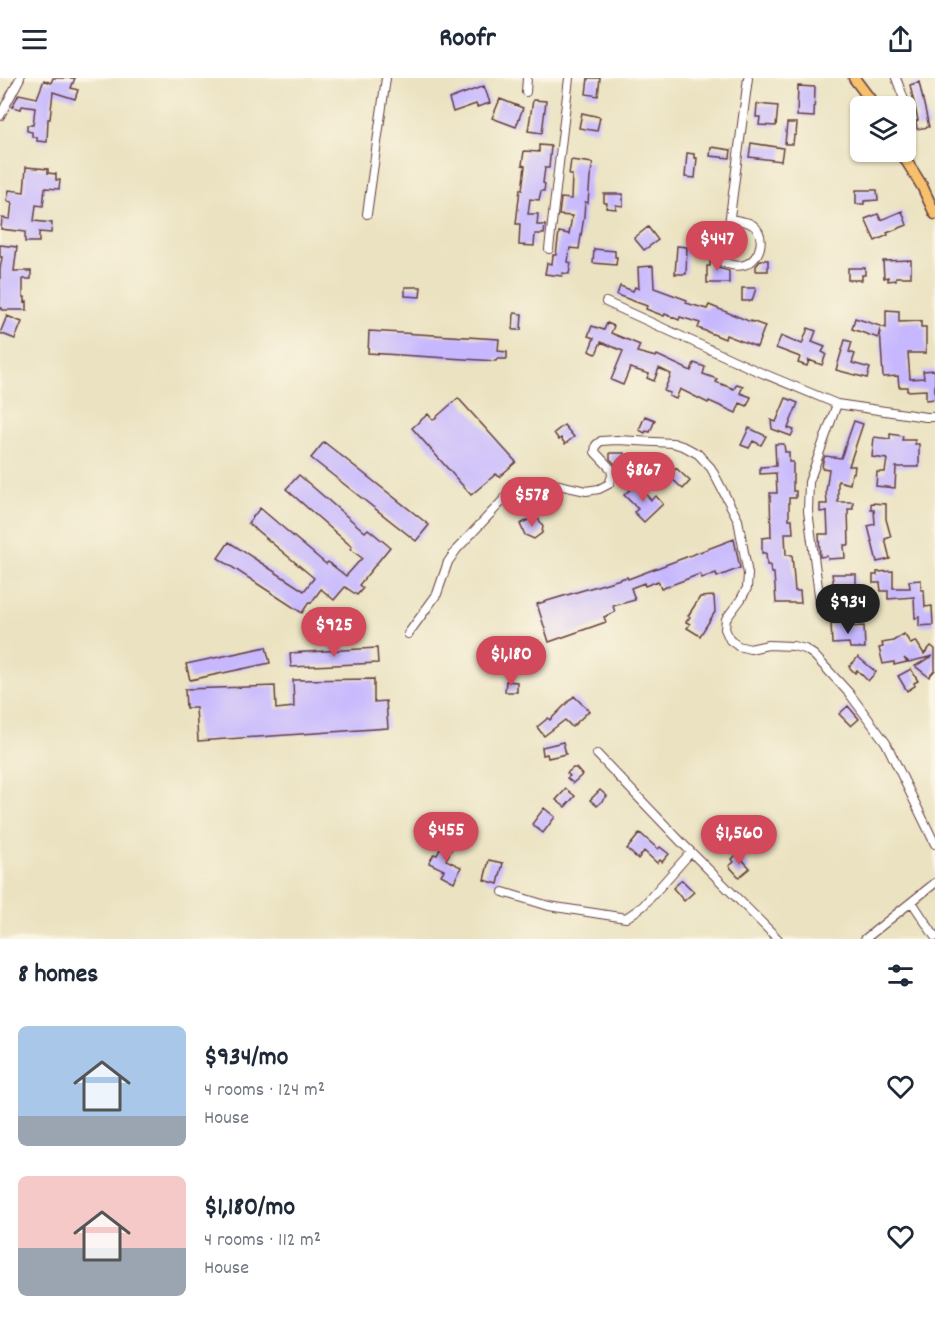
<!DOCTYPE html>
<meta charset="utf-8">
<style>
body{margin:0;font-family:Dekko,sans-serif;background:#f2f2f3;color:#1f2937;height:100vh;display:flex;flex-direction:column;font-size:22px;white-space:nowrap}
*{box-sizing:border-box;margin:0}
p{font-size:20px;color:#747a83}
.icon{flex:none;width:33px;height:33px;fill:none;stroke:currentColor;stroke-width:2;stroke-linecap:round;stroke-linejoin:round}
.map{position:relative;height:861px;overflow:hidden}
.details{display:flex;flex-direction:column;background:#fff;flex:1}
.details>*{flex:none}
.fabs{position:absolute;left:850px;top:18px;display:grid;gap:12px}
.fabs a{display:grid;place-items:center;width:66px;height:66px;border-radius:9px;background:#fff;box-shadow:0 2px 4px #0004;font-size:30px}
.price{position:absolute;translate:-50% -51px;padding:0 14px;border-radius:21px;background:#d1495b;color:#fff;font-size:20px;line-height:39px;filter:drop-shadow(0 2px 3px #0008)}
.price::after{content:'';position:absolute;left:50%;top:36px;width:18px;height:14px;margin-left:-9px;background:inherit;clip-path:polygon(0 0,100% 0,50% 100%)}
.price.current{background:#222;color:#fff}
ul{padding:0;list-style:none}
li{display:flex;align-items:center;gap:18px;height:150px;padding:0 18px}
li span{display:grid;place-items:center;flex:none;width:168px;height:120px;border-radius:9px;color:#555}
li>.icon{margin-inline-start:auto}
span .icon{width:72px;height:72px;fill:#fffc;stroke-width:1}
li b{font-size:26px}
h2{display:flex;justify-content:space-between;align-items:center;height:72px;padding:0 18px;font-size:26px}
header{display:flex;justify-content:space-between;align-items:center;height:78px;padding:0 18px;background:#fff;font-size:27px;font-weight:800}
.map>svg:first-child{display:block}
.building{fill:#c6b7fe}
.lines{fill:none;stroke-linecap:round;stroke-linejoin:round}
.minor-casing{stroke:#623c41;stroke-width:10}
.major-casing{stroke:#623c41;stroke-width:13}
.minor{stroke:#fff;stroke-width:8}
.major{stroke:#f7c06c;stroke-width:10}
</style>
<header><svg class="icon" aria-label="menu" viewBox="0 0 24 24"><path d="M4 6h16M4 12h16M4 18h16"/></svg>Roofr<svg class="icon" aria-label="share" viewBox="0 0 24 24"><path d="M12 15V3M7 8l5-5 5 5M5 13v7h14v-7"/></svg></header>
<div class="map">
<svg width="935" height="861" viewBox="0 0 935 861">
<rect width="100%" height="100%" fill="#fcf5e5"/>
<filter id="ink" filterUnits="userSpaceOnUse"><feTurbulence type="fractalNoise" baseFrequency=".0167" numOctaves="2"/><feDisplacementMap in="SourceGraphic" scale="12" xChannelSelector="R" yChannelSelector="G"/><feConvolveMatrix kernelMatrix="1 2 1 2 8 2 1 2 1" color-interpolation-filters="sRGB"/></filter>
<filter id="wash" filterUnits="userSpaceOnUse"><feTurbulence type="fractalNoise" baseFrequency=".008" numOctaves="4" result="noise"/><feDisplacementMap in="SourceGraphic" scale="24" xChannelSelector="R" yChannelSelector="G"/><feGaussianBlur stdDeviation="1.35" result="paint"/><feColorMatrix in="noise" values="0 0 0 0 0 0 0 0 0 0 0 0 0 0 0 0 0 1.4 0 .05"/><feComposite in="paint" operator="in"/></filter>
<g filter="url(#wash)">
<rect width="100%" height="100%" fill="#eae2c0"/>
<g id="blocks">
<path class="building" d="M53,0H75L71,10L78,12L75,21L53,14L50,41H48L47,64L37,63V59H32V54L27,53V47H33L35,30L22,28L21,31L12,29L13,27L19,16L37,20L44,2L51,5Z
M588,0H600L598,18L586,16Z
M919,4L929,49L917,51L916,43L918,42L910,7Z
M484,8L490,25L477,29L476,26L453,34L449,21Z
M798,8L815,9L814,39L797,38Z
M500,21L523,30L516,49L492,40Z
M533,22L546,23L542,55L528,53Z
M757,26L778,28L776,48L759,47L760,39H756Z
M582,35L600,39L597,53L579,50Z
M787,45H797L796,57H794L793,66H785Z
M751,65L783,70L781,83L749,79Z
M539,67L551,68L549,90H545L543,105L545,106L544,113H541L539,122L530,121L528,136H538L537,147H545L544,156H535L534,168L519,167L520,146H516L520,111L522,112L525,88L522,87L524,73L539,74Z
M711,69L731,72L730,80L710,78Z
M687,75L694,76V80H697L695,100L685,99Z
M571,82L593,85L590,100L588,125L585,124L584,138L579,171L570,170L568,184L571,185L569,196L563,195L562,198L545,196L547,185L552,186L553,177H556L559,154L569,156L572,138L559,137L561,120L571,121L572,97H569Z
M26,89L48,91V95L56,96V102H60L59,111L45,110L43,128L36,127L34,143L52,145L51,155L39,154V164H25V154L1,151L2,140L10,141L12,124L7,123L9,112L24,114Z
M856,112H877L878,122L864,123V126H856Z
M604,116H623V128L616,127V131L606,130L607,125H604Z
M902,133L907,147L887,155L888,157L875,163L865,141L878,136L881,142Z
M648,149L658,162L644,172L634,160Z
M0,167L17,169L14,193H31V201H23V219H25V224L27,223V232H2V230H0V192L2,179H0Z
M677,168L687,169L686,196H675Z
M594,171L615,173V179H617L616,187L593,185Z
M711,176L718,177V190L729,193V205H707V188H710Z
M761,182H768V193H756V188Z
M911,182V199H896V202L888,203V199L884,200L883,183Z
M653,188L654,210L687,222L686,225L707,231L709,227L751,244V243L765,248L757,269L726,257L725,261L698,250L700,245L680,239L679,242L665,236L664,238L646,231L647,228L617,217L620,208L633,213L635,209L639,211L638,189Z
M848,190H865V197H862V202H848Z
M405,209H421L420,219L405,218Z
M742,210H756L752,223H742Z
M886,232L899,233V244L921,243V249H926V275H908L910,301L924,300L923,293L935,292V321L926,322V312L907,313V309H899L898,298L883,299L880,251L878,260L852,251L855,240L886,250Z
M514,235L522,236L521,252H513Z
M7,238L22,244L15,261L0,255Z
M607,245L614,248L611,255L640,267L637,274L656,279L657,277L691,293L694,285L705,289L703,296L717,301L716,304L734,311L737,306L743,308L740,315L751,319L747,328L740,325L736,335L709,323L708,325L680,311L676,321L669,318L670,315L664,313L671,296L659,290L654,303L647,300L649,296L630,290L623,307L611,302L623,273L601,264L596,276L589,273L594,260L588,258L592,248L604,252Z
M808,250L816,253L812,264L825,269L822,274L826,276L822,287L809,282L807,288L798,285L800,279L776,270L781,258L795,264V263L802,266Z
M369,253L499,261L498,273L507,274V281H497L496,283L368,275Z
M845,262L852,264L849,274L855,276L852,285L870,290L867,300L836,292Z
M458,320L516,384L499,399L496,396L471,417L412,350L428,336L433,342Z
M786,320L798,325L788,350L794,352L791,358L772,351L771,342L776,344Z
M645,338L655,342L650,354L646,353L645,355L639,352Z
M854,343L863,346L849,388H855L854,395H852L850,406L838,403V424H853V431H848L849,467H844L845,480L828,481L827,478L820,479L819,456H828L827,433L820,434V426H827L826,413L829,391L822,390L823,383L825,378L841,380Z
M564,347L574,359L565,366L561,360L559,362L554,355Z
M749,350L766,358L761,367L753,363L749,370L741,367Z
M890,356L903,358L902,362H915V366H919V389H896L895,410L876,408L877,394H885L887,381L872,379L874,359L890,361Z
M324,364L429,447L416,463L311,380Z
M775,366H784L785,374H789V384H793V413H796V420H789V441H792L793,455H785L786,477H792L795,513H800L801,525H776L774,495H771L770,487H767L766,475H762V460L771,459L770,415H777L776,395L760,396V389L776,388Z
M610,375H624L625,387H616L610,381Z
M676,390L690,403L683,411L669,398Z
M299,397L365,454L368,451L390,469L359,507L363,510L357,517L345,509L334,522L321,511L311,525L309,524L302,535L218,480L229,464L304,513L314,500L248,445L260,430L326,486L328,484L346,498L362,480L350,471L352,469L286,411Z
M636,406L651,422L656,418L663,426L644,444L634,434L638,431L624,417Z
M871,425L886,426V441L891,459L885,461L890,481L877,484L868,448L875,446L874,432H871Z
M532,440L539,442L543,448L542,455L534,461L525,457L520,446Z
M734,461L740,490L717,499L716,495L702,500L700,496L661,511L658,503L645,508L644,505L631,510L635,522L613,528L615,534L604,539L606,544L549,564L537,526L627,499L628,501Z
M893,493V510H910L909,503L921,502V512H924L925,529L932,528L933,547L919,548V539L915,540L914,519L888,521V513H881L880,505H873V497H877V494Z
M832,496H856V530H838L837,509H834Z
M714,518L715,534L700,558L687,550L690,546L686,544L690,539L688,538L700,519Z
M831,545H846V549L864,548L865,570H850L849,565L832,566Z
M904,556L911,566L916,563L924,576L931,568L935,571V592L929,599L915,588L933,578L909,584L904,580L907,584L894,587V584L883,586L879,570L883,569L882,565L893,563Z
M266,569L270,585L190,602L186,586Z
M377,570L378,585L291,589L290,575Z
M858,579L876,594L868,603L857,592L855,595L849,589Z
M911,591L918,603L914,605L915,608L907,613L898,598Z
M374,601V624L386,623L388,650L198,663L196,630H186L185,611L275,608L276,631L294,629L293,602Z
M506,603L517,604V614H505Z
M574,618L589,633L572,649L565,642L544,658L537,649L548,640L550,642Z
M848,628L859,641L851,648L839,636Z
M563,664L566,676L548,680L547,676L543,677L542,669Z
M573,690H576L582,697L573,705L567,700L570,698L567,695Z
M566,711L575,718L565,729L556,722Z
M600,712L607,718L597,728L590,722Z
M544,730L555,739L543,755L532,746Z
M640,755L658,771L660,769L669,776L662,784L660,782L657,785L644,773L638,781L627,771Z
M443,765L452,770L446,782L461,789L454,804L441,797L444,792L429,785L434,776L437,777Z
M737,776L750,790L739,799L729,788L734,784L732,781Z
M489,782L503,785L498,806L484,802Z
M682,802L694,814L684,823L673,810Z"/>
</g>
</g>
<g filter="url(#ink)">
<use href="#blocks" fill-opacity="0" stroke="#623c41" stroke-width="1.5"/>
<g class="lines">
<defs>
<path id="minor" d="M896,0C902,17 912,35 906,54
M526,14L527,0
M0,38L20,0
M367,136L386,0
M730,141C736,142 743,143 749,145C768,153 762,182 744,187C737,189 731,187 724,185C732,124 740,62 748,0
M549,171L569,0
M606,224L755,292L837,326L926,339H935
M821,532L808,433L809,404L837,326
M408,556L437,516L448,484L457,471L507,418L523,410L540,406H554L586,413L599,411L609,406L612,398L611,391L595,374L596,367L601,363L617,362L673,365L685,369L698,376L711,390L738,442L748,496L747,510L741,521L726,541L725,551L730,562L738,568L750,571L768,567L793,568L805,571L814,577L849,615L886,665L935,766
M597,676L684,767L778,861
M503,814L549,828L626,840L643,828L691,774
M912,824L935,859
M865,861L935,805"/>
<path id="major" d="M854,0L875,28
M901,74L922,108L935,136"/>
</defs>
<use href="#minor" class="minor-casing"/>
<use href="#major" class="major-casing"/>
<use href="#minor" class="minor"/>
<use href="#major" class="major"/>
</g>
</g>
</svg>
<div class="fabs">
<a><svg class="icon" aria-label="layers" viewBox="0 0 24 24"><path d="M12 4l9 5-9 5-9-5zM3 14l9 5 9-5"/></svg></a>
</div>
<b class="price" style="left:717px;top:194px">$447</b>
<b class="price" style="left:643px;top:425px">$867</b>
<b class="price" style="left:532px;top:450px">$578</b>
<b class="price current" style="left:848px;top:557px">$934</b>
<b class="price" style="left:334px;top:580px">$925</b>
<b class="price" style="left:511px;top:609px">$1,180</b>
<b class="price" style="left:446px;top:785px">$455</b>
<b class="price" style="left:739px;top:788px">$1,560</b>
</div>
<section class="details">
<h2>8 homes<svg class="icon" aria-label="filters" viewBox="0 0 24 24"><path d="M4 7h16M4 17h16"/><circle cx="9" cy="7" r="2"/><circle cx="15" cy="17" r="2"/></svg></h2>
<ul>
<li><span style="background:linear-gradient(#a9c7e8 75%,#9aa5b1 0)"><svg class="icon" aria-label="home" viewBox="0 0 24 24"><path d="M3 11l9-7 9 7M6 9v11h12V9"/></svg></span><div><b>$934/mo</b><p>4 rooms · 124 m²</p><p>House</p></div><svg class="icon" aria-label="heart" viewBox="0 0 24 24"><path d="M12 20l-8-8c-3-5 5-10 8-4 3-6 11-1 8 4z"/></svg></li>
<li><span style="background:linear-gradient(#f6c9c9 60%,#9aa5b1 0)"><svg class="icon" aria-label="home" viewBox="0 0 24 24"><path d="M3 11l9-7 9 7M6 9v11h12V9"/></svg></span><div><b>$1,180/mo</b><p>4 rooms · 112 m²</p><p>House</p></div><svg class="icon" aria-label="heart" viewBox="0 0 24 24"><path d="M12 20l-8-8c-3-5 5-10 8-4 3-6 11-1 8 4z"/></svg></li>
</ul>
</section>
